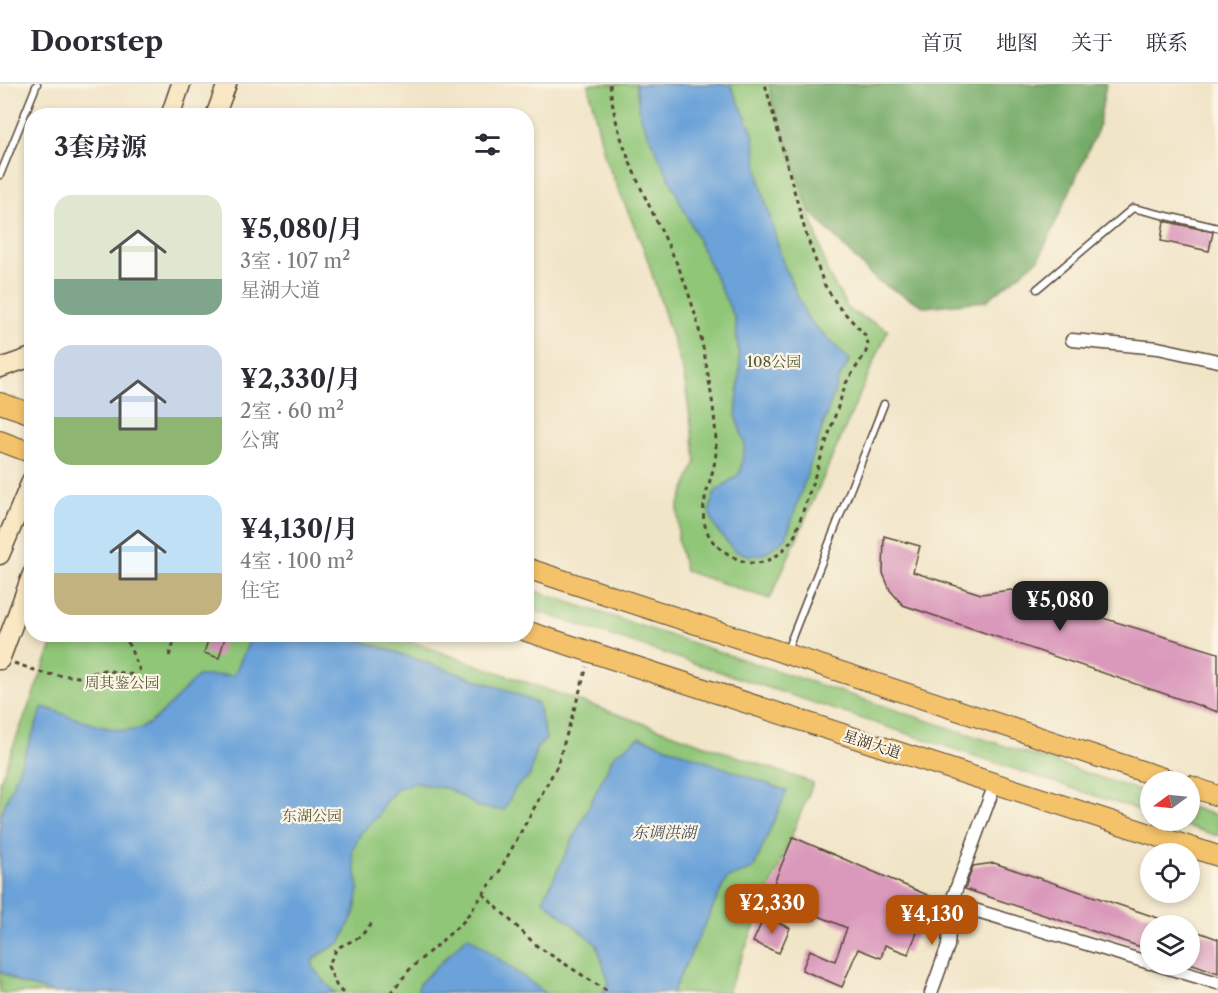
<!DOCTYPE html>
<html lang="zh">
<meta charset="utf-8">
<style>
body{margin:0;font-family:"Libre Caslon Text","Noto Serif SC",serif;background:#f7f7f7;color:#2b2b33;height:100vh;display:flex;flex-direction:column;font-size:22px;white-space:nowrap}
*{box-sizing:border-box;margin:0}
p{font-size:20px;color:#7c7c81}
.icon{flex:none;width:33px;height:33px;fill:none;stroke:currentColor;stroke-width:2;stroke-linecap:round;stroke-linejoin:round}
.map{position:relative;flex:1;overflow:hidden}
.drawer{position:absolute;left:24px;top:24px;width:510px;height:534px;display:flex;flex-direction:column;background:#fff;border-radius:24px;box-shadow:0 3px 9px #0003}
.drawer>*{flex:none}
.needle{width:39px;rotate:255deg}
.controls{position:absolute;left:1140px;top:687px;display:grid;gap:12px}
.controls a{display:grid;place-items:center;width:60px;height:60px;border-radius:50%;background:#fff;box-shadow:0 3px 9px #0003;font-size:30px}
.price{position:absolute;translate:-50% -51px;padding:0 14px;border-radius:12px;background:#b45309;color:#fff;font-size:20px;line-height:39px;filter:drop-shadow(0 2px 3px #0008)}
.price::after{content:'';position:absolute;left:50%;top:36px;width:18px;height:14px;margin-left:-9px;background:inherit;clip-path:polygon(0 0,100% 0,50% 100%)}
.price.current{background:#222;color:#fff}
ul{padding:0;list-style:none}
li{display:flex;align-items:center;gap:18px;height:150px;padding:0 30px}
li span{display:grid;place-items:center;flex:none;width:168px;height:120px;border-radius:18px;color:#555}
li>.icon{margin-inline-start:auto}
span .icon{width:72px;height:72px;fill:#fffc;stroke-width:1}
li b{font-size:26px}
h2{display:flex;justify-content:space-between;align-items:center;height:72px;padding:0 30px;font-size:26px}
header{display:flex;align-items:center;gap:36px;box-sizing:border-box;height:84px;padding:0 30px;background:#fff;border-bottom:2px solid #e1e1e2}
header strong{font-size:28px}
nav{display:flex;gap:33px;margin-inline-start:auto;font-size:21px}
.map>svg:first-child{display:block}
.green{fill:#90c678;stroke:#66784b;stroke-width:1.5}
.forest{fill:#74ab68;stroke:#586a43;stroke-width:1.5}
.water{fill:#6aa2d9;stroke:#52667c;stroke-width:1.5}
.building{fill:#da99bb}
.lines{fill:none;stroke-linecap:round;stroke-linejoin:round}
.service-casing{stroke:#564638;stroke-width:9}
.minor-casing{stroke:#564638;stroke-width:15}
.secondary-casing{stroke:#564638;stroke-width:21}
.primary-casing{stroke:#564638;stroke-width:22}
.path{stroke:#564638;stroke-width:3;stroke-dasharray:4.5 4.5;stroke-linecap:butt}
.service{stroke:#fff;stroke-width:6}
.minor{stroke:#fff;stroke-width:12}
.secondary{stroke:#fae7c3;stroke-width:18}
.primary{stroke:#f3c26a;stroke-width:20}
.labels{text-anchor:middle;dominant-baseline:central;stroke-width:4.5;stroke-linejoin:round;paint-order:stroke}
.park-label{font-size:15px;fill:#545939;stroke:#fcf5e5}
.street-label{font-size:15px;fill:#3b2a1e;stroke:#fcf5e5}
.water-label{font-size:16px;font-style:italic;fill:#4b545f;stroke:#fcf5e5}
</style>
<header>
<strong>Doorstep</strong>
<nav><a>首页</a><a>地图</a><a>关于</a><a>联系</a></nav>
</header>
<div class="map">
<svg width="1218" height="909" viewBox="0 0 1218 909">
<rect width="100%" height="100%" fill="#fcf5e5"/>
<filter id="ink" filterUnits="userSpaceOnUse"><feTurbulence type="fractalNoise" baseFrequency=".0167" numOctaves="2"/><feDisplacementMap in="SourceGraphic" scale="12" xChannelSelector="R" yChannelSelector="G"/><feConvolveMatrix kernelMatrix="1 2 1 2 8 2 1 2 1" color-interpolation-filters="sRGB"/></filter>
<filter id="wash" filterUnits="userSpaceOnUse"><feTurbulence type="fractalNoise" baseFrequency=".008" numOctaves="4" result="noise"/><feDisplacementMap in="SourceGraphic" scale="24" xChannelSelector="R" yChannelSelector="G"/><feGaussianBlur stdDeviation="1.35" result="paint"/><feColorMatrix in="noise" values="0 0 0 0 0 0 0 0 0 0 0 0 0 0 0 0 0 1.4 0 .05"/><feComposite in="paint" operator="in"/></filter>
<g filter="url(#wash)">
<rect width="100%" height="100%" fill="#f1e5c8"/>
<path class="green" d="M588,0H772L828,190L849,226L888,246L770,515L685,487L678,456V423L696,377L684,291L644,165L605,74Z
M526,504L1150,710V730L527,524Z
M389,550L813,699L728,907L731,909H0V697L56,551Z
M1190,723L1218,732V752L1170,737L1190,736Z"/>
<path class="forest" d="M770,0H1106L1098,45L1039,175L986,217L925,223L877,197L810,127L772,17Z"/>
<path class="water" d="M636,0H730L753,49L760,98L783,179L808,235L850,276L838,296L786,454L764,470L750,472L734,466L716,445L709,428L715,408L740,389L745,360L736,334L740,282L735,235L640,32Z
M252,551H345L507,606L538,620L546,655L536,665L530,692L516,703L504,726L478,723L449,705L415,699L398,704L385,718L378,732L361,749L352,767L359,805L355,827L341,858L313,875V884L335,909H55L19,899L0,887V733L43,623C69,631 113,652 139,645C157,639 184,605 198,592L234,591Z
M640,653L787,707L753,785L727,794L672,909H602L609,899L597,861L543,816L614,671Z
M468,852L545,909H417L420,899Z"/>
<g id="blocks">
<path class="building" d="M1164,137L1213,148L1209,167L1161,157Z
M884,452L920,462L913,488L981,510L1011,506L1218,569V628L903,521L890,506L883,489Z
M210,550H226L219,574L204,569Z
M793,753L932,813L908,870L885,861L881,874L858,865L842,903L802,886L810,866L835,877L847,844L769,811Z
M994,779L1173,839L1172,842H1150V866L965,805L973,782Z
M764,833L790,844L779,869L753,858Z
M1190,845L1218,855V889L1190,879Z"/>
</g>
</g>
<g filter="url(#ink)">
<use href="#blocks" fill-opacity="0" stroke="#564638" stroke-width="1.5"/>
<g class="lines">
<defs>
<path id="service" d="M0,91L37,0
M1037,205L1133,124L1218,144
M787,566L884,320"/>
<path id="minor" d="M1072,256L1158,264L1218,277
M995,700L951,819L1150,879
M1155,880L1218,899
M931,909L948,862L951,819"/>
<path id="secondary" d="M170,32L181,0
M215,32L227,0
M0,284L32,273
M0,471L32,395
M0,576L32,490"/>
<path id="primary" d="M0,319L32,330
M0,357L32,369
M526,484L1175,698
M526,547L1218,772
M1190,702L1218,712"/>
</defs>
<use href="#service" class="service-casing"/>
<use href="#minor" class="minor-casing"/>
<use href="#secondary" class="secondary-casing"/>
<use href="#primary" class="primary-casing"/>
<path class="path" d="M610,0C615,64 652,124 678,182C693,217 702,253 708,291C712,314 716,339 716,363C717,395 691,423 711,455C716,462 724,468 732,472C758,488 780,475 795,451L846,299L866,268L868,259L865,251L838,222L824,200L806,150L765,0
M124,550L140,587
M169,572L177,550
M14,579L46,590L79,593L104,586L136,591
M483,810L537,862L610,909
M343,909L337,903L328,882L337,864L360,853L372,839
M391,909L410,885L463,838L499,788L557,682L587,583"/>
<use href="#service" class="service"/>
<use href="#minor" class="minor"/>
<use href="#secondary" class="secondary"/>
<use href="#primary" class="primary"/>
</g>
</g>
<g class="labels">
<g class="park-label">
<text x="774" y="277">108公园</text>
<text x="122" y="598">周其鉴公园</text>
<text x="312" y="731">东湖公园</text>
</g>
<g class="street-label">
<text transform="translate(872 660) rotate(18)">星湖大道</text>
</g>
<g class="water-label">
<text x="664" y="748">东调洪湖</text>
</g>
</g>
</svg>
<div class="controls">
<a><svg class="needle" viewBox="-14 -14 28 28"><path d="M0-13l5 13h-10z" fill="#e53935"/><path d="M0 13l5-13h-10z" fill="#7c7c81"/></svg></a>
<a><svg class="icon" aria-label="locate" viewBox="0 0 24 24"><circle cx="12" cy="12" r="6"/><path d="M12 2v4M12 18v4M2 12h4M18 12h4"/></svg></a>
<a><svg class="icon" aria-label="layers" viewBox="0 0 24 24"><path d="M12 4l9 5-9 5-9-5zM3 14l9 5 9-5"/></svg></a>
</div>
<b class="price current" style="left:1060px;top:548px">¥5,080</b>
<b class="price" style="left:772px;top:851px">¥2,330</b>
<b class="price" style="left:932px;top:862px">¥4,130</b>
<section class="drawer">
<h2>3套房源<svg class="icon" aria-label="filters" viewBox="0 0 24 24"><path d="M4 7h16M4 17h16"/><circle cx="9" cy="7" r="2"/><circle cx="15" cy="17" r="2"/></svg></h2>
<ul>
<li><span style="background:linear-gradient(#dfe7d0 70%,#7fa58c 0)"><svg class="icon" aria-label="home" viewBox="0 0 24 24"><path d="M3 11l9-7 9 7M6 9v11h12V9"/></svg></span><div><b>¥5,080/月</b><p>3室 · 107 m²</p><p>星湖大道</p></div></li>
<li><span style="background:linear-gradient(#c9d6e8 60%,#8fb573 0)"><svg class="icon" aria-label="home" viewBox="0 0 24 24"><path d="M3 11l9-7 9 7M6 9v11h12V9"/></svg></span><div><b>¥2,330/月</b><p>2室 · 60 m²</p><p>公寓</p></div></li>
<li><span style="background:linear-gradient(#bfe0f5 65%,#c2b280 0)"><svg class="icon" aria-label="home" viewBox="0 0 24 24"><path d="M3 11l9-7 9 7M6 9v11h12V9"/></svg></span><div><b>¥4,130/月</b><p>4室 · 100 m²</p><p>住宅</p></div></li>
</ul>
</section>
</div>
